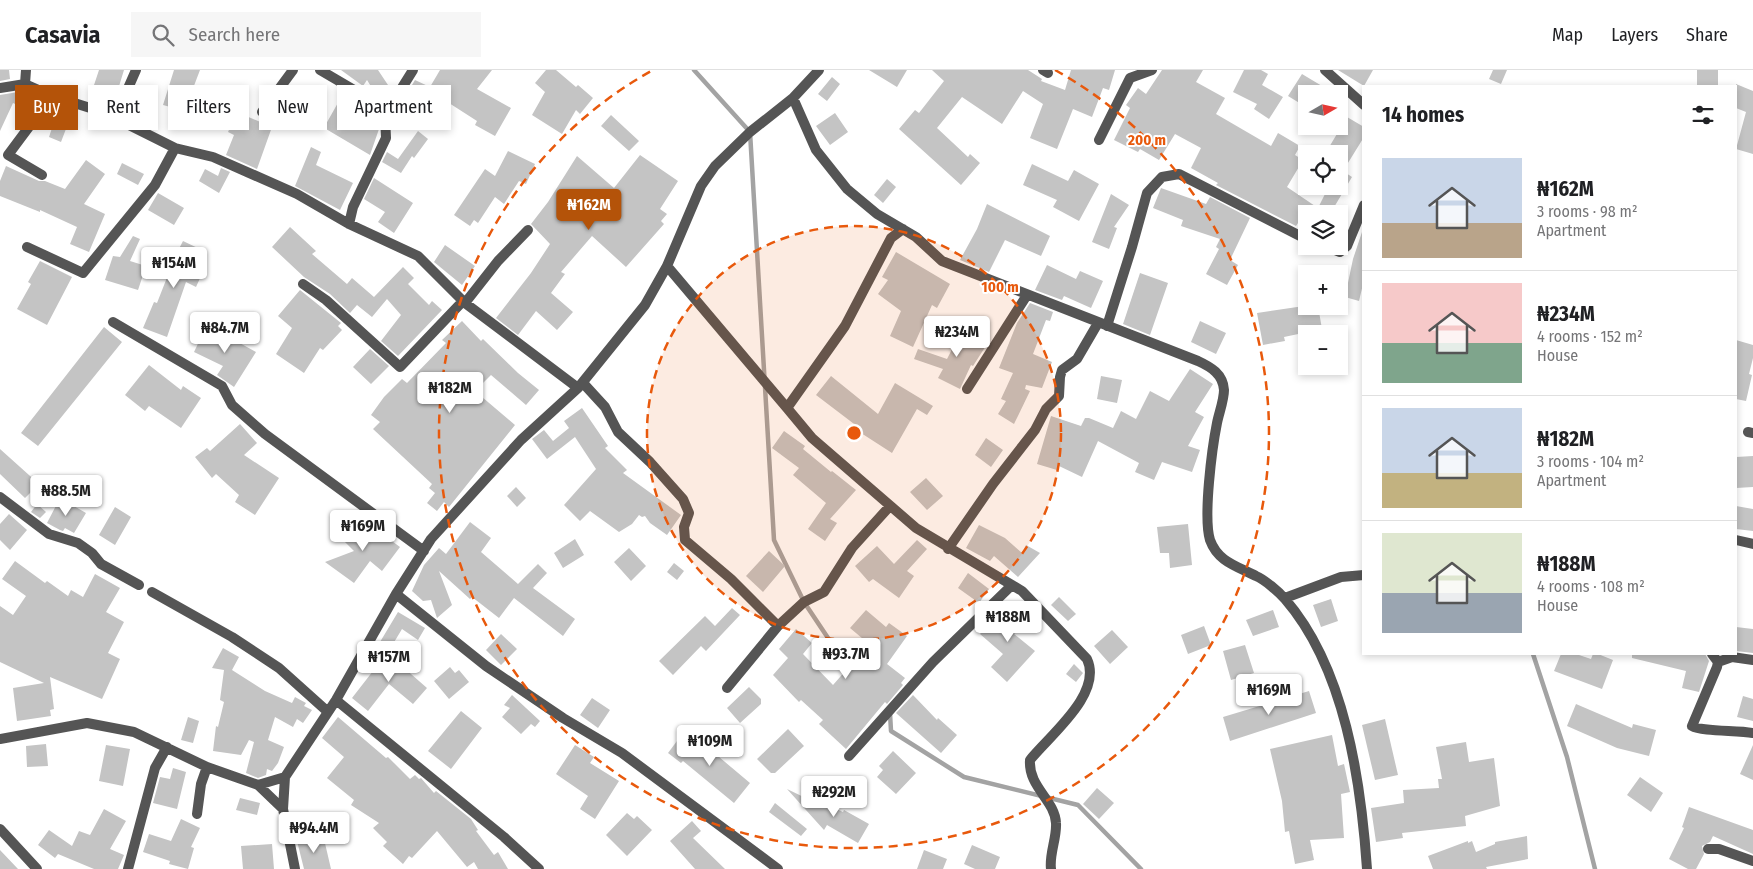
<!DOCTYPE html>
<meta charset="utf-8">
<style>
body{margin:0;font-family:"Fira Sans Condensed",sans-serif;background:#f6f6f6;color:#202124;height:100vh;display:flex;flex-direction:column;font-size:19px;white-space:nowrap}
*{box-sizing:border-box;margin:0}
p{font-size:16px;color:#757577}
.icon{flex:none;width:28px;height:28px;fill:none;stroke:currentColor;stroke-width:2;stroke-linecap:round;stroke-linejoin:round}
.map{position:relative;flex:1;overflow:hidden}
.drawer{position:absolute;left:1362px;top:15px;width:375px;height:570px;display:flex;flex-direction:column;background:#fff;border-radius:0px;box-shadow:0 2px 8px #0003}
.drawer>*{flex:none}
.guide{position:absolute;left:15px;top:15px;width:475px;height:45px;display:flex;gap:10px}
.needle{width:32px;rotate:81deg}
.fabs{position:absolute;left:1298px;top:15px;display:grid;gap:10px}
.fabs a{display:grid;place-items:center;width:50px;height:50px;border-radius:0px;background:#fff;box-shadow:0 2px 8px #0003;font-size:25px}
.price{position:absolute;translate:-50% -42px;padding:0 11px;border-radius:5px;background:#fff;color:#222;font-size:16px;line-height:32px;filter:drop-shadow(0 1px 2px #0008)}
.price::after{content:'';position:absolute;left:50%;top:30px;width:15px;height:11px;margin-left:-8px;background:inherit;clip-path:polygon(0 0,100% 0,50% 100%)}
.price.active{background:#b45309;color:#fff}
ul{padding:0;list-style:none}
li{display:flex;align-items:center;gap:15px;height:125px;padding:0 20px}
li+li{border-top:1px solid #e0e0e0}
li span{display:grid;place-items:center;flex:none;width:140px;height:100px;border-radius:0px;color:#555}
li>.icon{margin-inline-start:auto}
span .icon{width:60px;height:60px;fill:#fffc;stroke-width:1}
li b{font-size:21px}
h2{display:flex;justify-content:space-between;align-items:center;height:60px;padding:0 20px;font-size:21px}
.chip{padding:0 18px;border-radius:0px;background:#fff;box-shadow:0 2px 8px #0003;font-size:18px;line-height:45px}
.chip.active{background:#b45309;color:#fff}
header{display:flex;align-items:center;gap:30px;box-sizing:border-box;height:70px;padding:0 25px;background:#fff;border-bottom:1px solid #e0e0e0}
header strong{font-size:24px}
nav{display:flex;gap:28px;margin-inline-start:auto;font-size:18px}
.search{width:350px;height:45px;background:#f6f6f6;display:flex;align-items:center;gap:12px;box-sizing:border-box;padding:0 18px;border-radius:0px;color:#757577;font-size:19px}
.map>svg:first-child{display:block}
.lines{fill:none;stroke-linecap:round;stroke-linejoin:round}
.stream{stroke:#a3a3a3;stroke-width:4.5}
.building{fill:#c4c4c4}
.minor{stroke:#555;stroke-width:10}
.ring{fill:none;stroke:#e8590c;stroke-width:2.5;stroke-dasharray:9 6}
.centre{fill:#e8590c;stroke:#fff;stroke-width:2.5}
.ring-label{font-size:15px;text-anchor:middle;font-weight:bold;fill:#e8590c;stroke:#fff;stroke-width:4;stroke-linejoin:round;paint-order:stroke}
</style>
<header>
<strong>Casavia</strong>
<div class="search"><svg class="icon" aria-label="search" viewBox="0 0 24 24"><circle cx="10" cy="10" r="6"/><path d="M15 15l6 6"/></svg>Search here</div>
<nav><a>Map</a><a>Layers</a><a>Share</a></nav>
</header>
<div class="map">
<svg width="1753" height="799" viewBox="0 0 1753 799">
<rect width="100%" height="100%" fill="#fff"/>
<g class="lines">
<path class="stream" d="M694,0L750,62L774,470L804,532L834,577L854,597
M1533,584L1567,687L1595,799
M890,643L891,661L964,707L1078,735L1141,799"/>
</g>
<path class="building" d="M0,0H9L10,9L0,11Z
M99,0H124L112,39L89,30Z
M174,0H200L192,21L201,24L196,44L163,35Z
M341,0H378L392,21L383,29L377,26L367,10L363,16Z
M440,0H492L477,19L511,38L495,66L475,55L477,51L449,33L444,42L409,20L415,10L430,17Z
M546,0H556L576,17L578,15L593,28L580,44L576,40L562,64L532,45L545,22L535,13Z
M869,0H907L897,17Z
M932,0H1028L1042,9L1041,11L1065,20L1071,0H1115L1109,20L1103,18L1092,47L1073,39L1057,79L1030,68L1043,34L1023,21L1002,54L962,27L937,58L968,87L970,84L980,93L961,115L899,59L915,40L919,43L944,11Z
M1162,0H1203L1196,12L1225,28L1216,44L1271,76L1278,63L1300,76L1295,85L1303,90L1287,117L1318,138L1329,116H1339V84H1325L1347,47L1364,57V67L1343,101L1352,107L1330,144H1304L1296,156L1216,115L1218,113L1191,98L1201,78L1175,64L1159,90L1140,79L1138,82L1114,70L1130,38L1126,35L1138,18L1146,24Z
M1244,0H1261L1268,4L1262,15L1283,27L1269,49L1254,39L1257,34L1233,22Z
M1338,0H1373L1364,16Z
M1493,0H1507L1501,14L1489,9Z
M1697,0H1718V16H1697Z
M1302,4L1322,16L1317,24H1306V37L1288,26Z
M832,7L840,14L827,31L818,24Z
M1736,14L1753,21V84L1736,79L1746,42L1736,38Z
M24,21L39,29L31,41L13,33L0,61V25Z
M339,31L356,44L354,47L379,59L370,85L326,59V54Z
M237,42L272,57L257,99L226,85L234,65L228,62Z
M835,43L848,62L830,75L816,56Z
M611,45L639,71L629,81L601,56Z
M56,46L69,51L61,72L49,67Z
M418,61L428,69L414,88L412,86L401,103L382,92L387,82L398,89Z
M311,77L321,82L316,95L353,113L340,140L295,116Z
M508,81L535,94L526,114L519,111L504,134L495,127L478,153L474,150L470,156L454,145L485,99L495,106Z
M640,85L678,111L660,139L667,144L661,151L664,154L626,197L592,166L561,202L565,204L551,223L573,242L557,260L536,241L518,265L496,248L531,203L550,174L531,154L548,132L577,86L614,118Z
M86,90L105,104L84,134L105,144L89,182L70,174L77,157L40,140V142L0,126V111L6,96L39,111H45L65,119Z
M122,93L144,104L138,115L117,104Z
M1032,94L1068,111L1074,100L1099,114L1079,151L1053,137L1057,130L1023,115Z
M221,98L230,102L219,123L199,111L205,99L218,106Z
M374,108L413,133L394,163L378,152L385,142L364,129Z
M887,109L896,117L883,133L874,125Z
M1161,118L1206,134L1210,127L1250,148L1230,190L1238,195L1227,215L1206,204L1219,179L1216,177L1220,169L1181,156L1183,150L1153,138Z
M158,123L184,138L174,155L148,140Z
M1111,124L1129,135L1114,157L1117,158L1109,179L1092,172Z
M987,134L1050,166L1041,186L1005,170L989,202L960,190L977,159Z
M290,157L316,181L312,184L347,214L352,208L374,227L403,197L414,208L408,214L429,235L432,231L442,240L398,286L381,271L401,245L387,229L372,247L357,235L350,243L330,224L304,207L272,177Z
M1362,162H1364V210L1359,231L1345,227L1353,189Z
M133,166L140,169L130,191L146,196L138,220L105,210L113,186L120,187Z
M183,171L204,181L194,203L201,206L196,217L186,212L167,267L143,258L154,232L157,233L168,205L166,204Z
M445,175L475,196L462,215L434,192Z
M896,182L950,214L937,238L932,235L913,277L890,266L901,241L878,224L888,210L882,207Z
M40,191L72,207L47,255L17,239L31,214L28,212Z
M1047,195L1076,209L1080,201L1103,211L1091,238L1064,226L1062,230L1035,220Z
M1140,203L1168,213L1150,265L1123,254Z
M300,220L341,253L338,256L342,260L323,280L320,278L304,303L276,284L292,258L278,246Z
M1030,233L1053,242L1050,251L1046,250L1033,284L1052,292L1042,318L1026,315L1025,319L1030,321L1014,354L998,344L1006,331L1001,329L1013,303L999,298L1017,253Z
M1304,236H1318L1322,259L1284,267L1285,271L1263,275L1257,243Z
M462,251L481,271L483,269L518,303L539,320L526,335L491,305L475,321L515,355L449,437L444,432L437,441L427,433L435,423L429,418L432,414L373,359L380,352L371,345L384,327L402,309L407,313L446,273L442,270Z
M1200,251L1226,263L1216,284L1191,272Z
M207,255L256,282L234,317L217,305L223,296L194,282Z
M964,256L989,271L973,296L971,295L960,319L938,308L943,299L914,289L918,279L947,289Z
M104,257L122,272L38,376L21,363Z
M1736,270L1753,275V288L1749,304L1752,305L1746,331L1736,329Z
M370,279L389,296L371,314L353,297Z
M149,295L181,320L183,316L201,328L181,358L149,336L145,341L125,325Z
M1190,299L1213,314L1195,342L1204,347L1188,376L1200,380L1192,402L1162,392L1154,410L1135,402L1139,393L1098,371L1082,407L1059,396L1057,400L1037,394L1051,346L1081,356L1085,348H1089L1113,358L1121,341L1136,349L1150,321L1169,331Z
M831,306L878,344L895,313L933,336L927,345L917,339L892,383L861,363L862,360L816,325Z
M1101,306L1122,310L1117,333L1097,329Z
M582,338L608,376L605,378L627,400L623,403L681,445L667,465L650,453L645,446L642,447L639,445L632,454L619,462L590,441L580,451L564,435L596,399L575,367L547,389L532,369L544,360L553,371L569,358L564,351Z
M240,354L257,373L244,385L279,408L255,445L235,432L239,425L216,404L212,408L195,387L207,378L210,381Z
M784,361L805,376L803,379L831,402L832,401L856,420L830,449L837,453L825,471L808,459L826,433L793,405L799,398L772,378Z
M986,368L1003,380L991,397L975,385Z
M0,379L39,414L25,428L0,404Z
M1753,386V417L1736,418V387Z
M926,408L943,426L927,440L910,422Z
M516,417L526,428L517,437L507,426Z
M60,428L86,443L74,463L65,458L63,461L60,460L47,453Z
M37,434L46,442L40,448L31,442Z
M1736,436L1753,439V461L1736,459Z
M115,437L131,447L115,475L99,465Z
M9,444L27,460L10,480L0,470V454Z
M352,452L355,454L356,452L377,468L381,463L400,477L382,501L370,491L354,513L325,492L354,481L340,467Z
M470,452L491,468L481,482L518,514L538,494L547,503L533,518L575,549L563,566L514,528L499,548L472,527L470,529L439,501L452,535L437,548L431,530L423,531L412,521L424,495L439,478L446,484Z
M1188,454L1192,495L1170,498L1169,483H1160L1157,457Z
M979,455L1005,468L1022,483L1026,475L1040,483L1018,507L994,486L990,491L966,478Z
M575,469L584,485L563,498L554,483Z
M917,470L927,479L907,501L914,506L899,528L873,509L869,512L855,496L877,476L894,494Z
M629,478L646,496L631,511L614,492Z
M769,481L785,496L763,522L746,506Z
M15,491L45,513L47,511L68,526L71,520L83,527L95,504L120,518L106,542L124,552L108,583L120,589L102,629L50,607L54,639L50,640L51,646L17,651L13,618L44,613L0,592V536L13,545L26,526L2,509Z
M674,493L684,501L677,510L667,502Z
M968,503L989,519L979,533L958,518Z
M1059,527L1076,544L1068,551L1051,535Z
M1331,529L1338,551L1321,557L1313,535Z
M1010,536L1026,551L1014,564L1035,581L1007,612L991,597L1003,584L980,564L1005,538L1007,540Z
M732,538L740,545L706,581L701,576L673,605L659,591L705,546L715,556Z
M866,540L886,557L889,553L907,566L887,594L905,608L901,613L903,615L887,634L885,632L846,679L819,654L823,650L801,630L799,632L773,605L788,588L779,579L796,559L812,573L803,584L833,615L869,574L850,558Z
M1273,540L1279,557L1253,566L1246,550Z
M398,542L425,558L418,570L402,559L390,579L380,572Z
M1204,556L1211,575L1188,584L1181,565Z
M1736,557L1753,559V583L1736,581Z
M1112,560L1128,577L1110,594L1094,576Z
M501,564L517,579L501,595L486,580Z
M1245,575L1254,603L1231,610L1223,581Z
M223,578L239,587L232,600L265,621L292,633L295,627L306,633L304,636L312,640L303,653L297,649L293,657L275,647L268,670L284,677L278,693L272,701L267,699L266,705L258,708L246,703L254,672L249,670L241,685L213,681L216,656L218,657L224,632L220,630L224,600L212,598Z
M387,583L427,618L413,634L389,614L368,641L352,628Z
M1561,584H1576L1591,589L1593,584H1598L1613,590L1602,619L1554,601Z
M1632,584H1705L1709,591L1699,622L1682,618L1686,601L1632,588Z
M1074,594L1083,603L1076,612L1066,604Z
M450,597L455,603L459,600L469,612L449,629L434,611Z
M749,617L761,629V634L740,653L727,638Z
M1309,621L1316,643L1230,671L1223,647Z
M512,625L540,651L535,657L531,654L521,664L502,647L510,638L504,635Z
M913,625L937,650L938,648L957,665L941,683L896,643Z
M1743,626L1753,629V651L1737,647Z
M592,628L610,640L598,658L580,645Z
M1576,634L1632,658L1633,654L1656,660L1649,686L1617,678L1567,656Z
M461,641L482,658L451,699L428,681Z
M188,647L199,651L193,673L181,670Z
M338,647L386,688L388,687L410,709L415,705L419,709L421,708L434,723L436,721L471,749L478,760L476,761L494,785L498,782L508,799H478L474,792L467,797L437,761L412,788L409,786L403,794L383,776L387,772L373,758L379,753L351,735L354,730L327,708L344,687L322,668Z
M1385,649L1398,705L1375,710L1362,655Z
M788,659L804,676L775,703H771L757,689Z
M683,663L704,679L706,676L750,713L734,733L683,691L681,693L668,683Z
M1332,665L1338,696L1344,694L1350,722L1341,724L1344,768L1310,770L1314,790L1295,794L1289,761L1285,762L1282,731L1270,679Z
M1466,672L1469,692L1494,688L1500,736L1465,746L1466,756L1402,763L1403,768L1376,772L1371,738L1404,733L1403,720L1439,718L1438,709H1442L1436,677Z
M46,674L48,696L27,697L26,676Z
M106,675L130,679L123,716L99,711Z
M575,675L594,687L590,693L619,711L595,749L580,739L588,726L556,704Z
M1753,675V710L1740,704Z
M893,681L916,703L896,724L877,707L883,700L879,696Z
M173,698L186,702L177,739L153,733L160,707L170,709Z
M1640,707L1663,723L1651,742L1627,725Z
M1097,718L1114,733L1099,749L1083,734Z
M787,719L814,732L815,729L843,742L844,740L869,754L858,773L827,755L824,760Z
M240,728L260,733L257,745L236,740Z
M775,733L807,759L801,766L769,742Z
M1689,737L1753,760V784L1713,766L1710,772L1702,776L1704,784L1696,799H1688L1669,789L1684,758L1682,757Z
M104,739L126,751L110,779L124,785L118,799H94L58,784L55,788L38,775L49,760L72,776L79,761L90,765Z
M627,743L634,749L637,746L652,760L627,786L606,765Z
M181,749L200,758L191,777L194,778L188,799L169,794L170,791L143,782L149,764L171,771Z
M692,751L701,761L693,768L725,799H695L670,771Z
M1527,766L1528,789L1486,797L1487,799H1433L1428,786L1468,771V773L1472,771L1476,782L1495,774V772Z
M324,769L331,799H304L297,771Z
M272,774L274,799H243L241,776Z
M972,775L1000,787L995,799H975L964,794Z
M0,780L18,799H0Z
M924,780L947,789L943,799H917Z"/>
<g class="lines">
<path class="minor" d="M26,0L25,14L52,26L103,42L175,78L213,87L297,124L349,154L418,186L465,233L578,318L645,235L667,196L701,116L715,96L750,62L793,28L819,0
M320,0L378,34L385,45L386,68L353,137L349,154
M1043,0L1048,3
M1325,0L1364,35
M0,18L25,14
M793,28L816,80L847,119L877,144L916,167L942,191L1198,291C1211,297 1223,304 1224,320C1224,330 1219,343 1217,353C1212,378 1203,447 1210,470C1218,492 1237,496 1256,506C1265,510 1278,521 1285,529C1345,598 1361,711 1367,799
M262,42L293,0
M385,45L413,0
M115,48L136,0
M1099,70L1130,8L1152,0
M42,105L8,85L52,26
M903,159L891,168L845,256L787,338L812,368L916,458L1022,521L1087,589C1103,624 1050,665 1030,690C1028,717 1055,730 1056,753C1057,768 1049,784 1051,799
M1325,176L1340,182L1347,176L1364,135
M27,177L83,203L155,115L175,78
M667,196L787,338
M303,214L326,230L400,297L464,230
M465,233L498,191L528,160
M113,252L222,316L232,335L265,364L424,481
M1107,256L1132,177L1147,123L1162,107L1179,104L1306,169
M583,313L605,337L618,362L650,392L683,429L689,443L684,457L685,470L731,509L778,556
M967,319L1027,225
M1748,362L1753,363
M0,427L49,464L78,473L92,483L101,494L139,515
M1736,470L1753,474
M948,479L993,414L1035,360L1046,339L1059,326L1060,307L1062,300L1077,289L1098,253
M152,522L232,567L279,598L328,642
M396,524L486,596L563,648L622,683L778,799
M1285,528L1341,507L1364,505
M1712,584L1718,592L1717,597L1692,656C1702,662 1738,660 1753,663
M1718,592L1732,587L1753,590
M727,618L778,556L804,532L824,522L852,478L890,436
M336,630L504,767L539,799
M0,669L87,653L134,662L207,697L258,715L285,707L336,630L396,524L431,469L521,370L578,318
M849,686L933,592L1012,515
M285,707L283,739L295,799
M258,715L283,739
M197,744L201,714L207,697
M0,759L37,799
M1708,779H1719L1753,791
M128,799L155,698L167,677"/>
</g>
<circle cx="854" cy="363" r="207" fill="#e8590c" fill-opacity=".12"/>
<g class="ring">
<circle cx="854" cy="363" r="207"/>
<path d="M1055 0A415 415 0 1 1 653 0"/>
</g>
<circle cx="854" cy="363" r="8" class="centre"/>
<g class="ring-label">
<text x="1147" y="75">200 m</text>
<text x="1000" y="222">100 m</text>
</g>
</svg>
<div class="fabs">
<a><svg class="needle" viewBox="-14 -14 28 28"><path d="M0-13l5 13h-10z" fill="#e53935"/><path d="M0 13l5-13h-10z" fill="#757577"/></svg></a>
<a><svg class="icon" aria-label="locate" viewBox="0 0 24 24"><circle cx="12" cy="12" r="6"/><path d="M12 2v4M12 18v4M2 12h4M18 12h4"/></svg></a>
<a><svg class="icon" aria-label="layers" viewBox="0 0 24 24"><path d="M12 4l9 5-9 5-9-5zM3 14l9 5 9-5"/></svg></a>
<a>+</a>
<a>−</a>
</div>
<b class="price active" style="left:589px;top:161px">₦162M</b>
<b class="price" style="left:174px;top:219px">₦154M</b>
<b class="price" style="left:225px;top:284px">₦84.7M</b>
<b class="price" style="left:957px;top:288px">₦234M</b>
<b class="price" style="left:450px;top:344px">₦182M</b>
<b class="price" style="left:66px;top:447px">₦88.5M</b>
<b class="price" style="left:363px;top:482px">₦169M</b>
<b class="price" style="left:1008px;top:573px">₦188M</b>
<b class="price" style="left:846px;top:610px">₦93.7M</b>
<b class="price" style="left:389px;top:613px">₦157M</b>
<b class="price" style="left:1269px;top:646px">₦169M</b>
<b class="price" style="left:710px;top:697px">₦109M</b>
<b class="price" style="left:834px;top:748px">₦292M</b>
<b class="price" style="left:314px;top:784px">₦94.4M</b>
<div class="guide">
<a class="chip active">Buy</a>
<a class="chip">Rent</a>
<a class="chip">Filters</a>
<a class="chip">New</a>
<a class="chip">Apartment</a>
</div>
<section class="drawer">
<h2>14 homes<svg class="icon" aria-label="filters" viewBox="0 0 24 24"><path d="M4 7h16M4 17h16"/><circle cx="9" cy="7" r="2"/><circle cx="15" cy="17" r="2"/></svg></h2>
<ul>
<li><span style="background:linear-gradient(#c9d6e8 65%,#b9a48a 0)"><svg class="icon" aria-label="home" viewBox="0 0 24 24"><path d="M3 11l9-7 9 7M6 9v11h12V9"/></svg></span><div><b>₦162M</b><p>3 rooms · 98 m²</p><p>Apartment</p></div></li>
<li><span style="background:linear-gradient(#f6c9c9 60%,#7fa58c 0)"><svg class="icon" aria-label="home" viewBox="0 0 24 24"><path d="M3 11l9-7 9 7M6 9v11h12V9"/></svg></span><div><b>₦234M</b><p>4 rooms · 152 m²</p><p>House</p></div></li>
<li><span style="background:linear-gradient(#c9d6e8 65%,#c2b280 0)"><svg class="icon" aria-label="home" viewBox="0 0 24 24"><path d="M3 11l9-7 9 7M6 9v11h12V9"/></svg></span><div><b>₦182M</b><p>3 rooms · 104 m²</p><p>Apartment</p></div></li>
<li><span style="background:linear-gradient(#dfe7d0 60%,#9aa5b1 0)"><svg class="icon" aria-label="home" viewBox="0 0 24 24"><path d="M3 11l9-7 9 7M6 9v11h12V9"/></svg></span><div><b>₦188M</b><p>4 rooms · 108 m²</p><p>House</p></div></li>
</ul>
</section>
</div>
